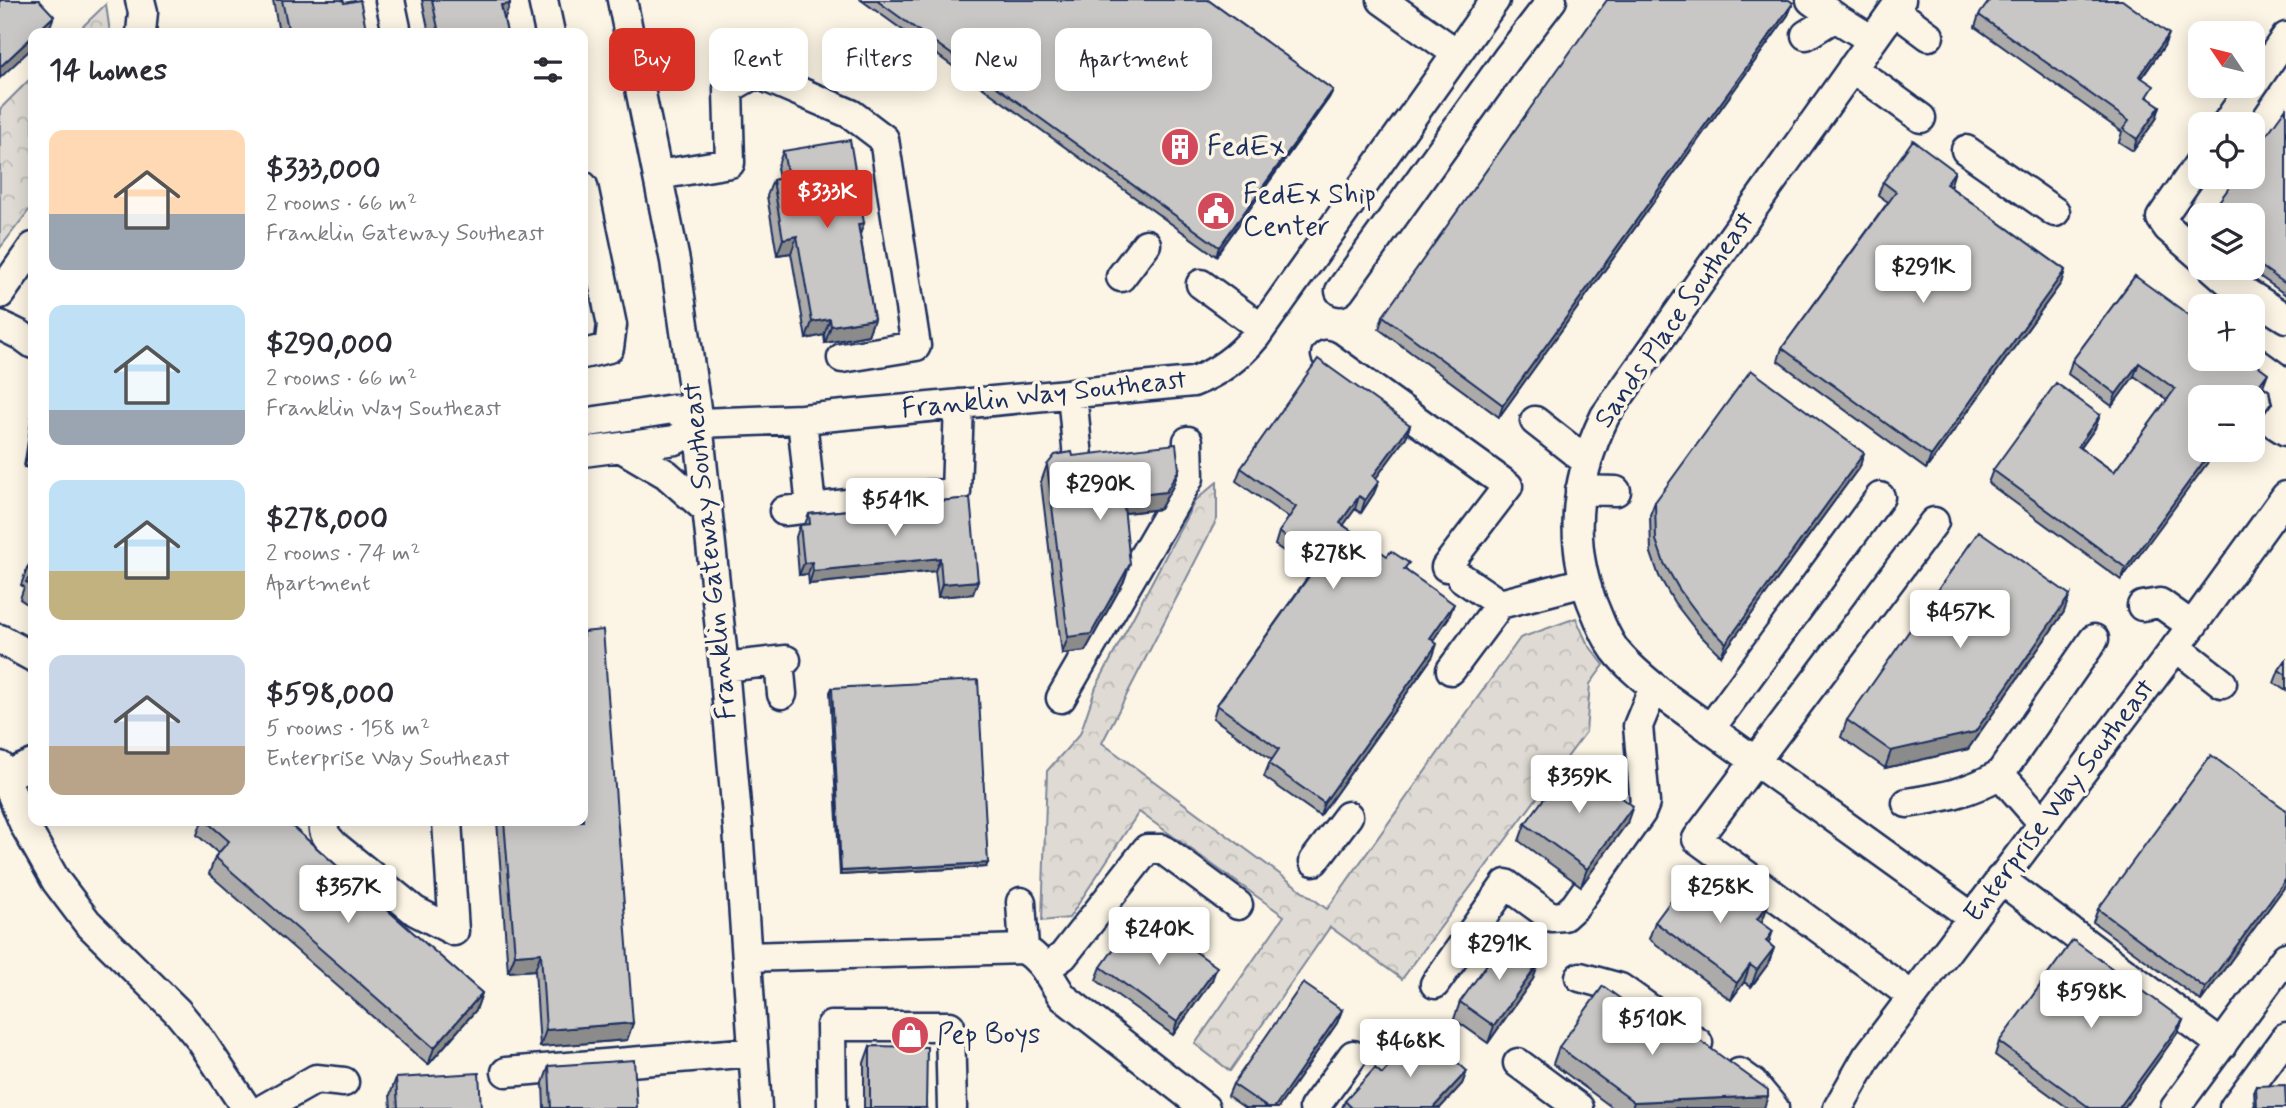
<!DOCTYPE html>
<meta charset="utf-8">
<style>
body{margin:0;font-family:Mynerve,sans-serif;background:#f7f7f7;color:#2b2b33;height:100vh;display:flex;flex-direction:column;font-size:26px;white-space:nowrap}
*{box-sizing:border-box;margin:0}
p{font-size:23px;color:#7c7c81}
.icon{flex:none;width:38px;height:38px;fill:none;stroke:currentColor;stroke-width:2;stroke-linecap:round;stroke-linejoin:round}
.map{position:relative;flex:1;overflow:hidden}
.details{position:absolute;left:28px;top:28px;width:560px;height:798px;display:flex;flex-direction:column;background:#fff;border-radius:14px;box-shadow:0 4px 18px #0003}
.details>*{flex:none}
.top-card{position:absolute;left:609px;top:28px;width:665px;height:63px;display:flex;gap:14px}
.needle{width:46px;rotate:305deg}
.fabs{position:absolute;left:2188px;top:21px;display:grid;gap:14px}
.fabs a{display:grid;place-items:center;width:77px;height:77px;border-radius:14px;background:#fff;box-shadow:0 4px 18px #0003;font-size:35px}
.price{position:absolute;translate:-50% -60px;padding:0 16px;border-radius:7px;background:#fff;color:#222;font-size:23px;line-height:46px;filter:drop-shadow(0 2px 4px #0008)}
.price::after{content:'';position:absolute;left:50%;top:42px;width:21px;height:16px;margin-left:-10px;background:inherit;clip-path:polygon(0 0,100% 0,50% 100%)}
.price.current{background:#d93025;color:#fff}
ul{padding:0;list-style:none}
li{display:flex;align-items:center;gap:21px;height:175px;padding:0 21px}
li span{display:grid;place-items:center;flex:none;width:196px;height:140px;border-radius:14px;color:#555}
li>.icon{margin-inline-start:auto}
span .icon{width:84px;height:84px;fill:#fffc;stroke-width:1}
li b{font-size:30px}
h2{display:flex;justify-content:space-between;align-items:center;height:84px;padding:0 21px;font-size:30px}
.tag{padding:0 24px;border-radius:14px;background:#fff;box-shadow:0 4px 18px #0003;font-size:24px;line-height:63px}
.tag.current{background:#d93025;color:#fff}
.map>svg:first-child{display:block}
.forest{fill:url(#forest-crowns);stroke:#7d8599;stroke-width:2}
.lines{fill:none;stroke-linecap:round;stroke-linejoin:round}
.minor-casing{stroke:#1b2f5e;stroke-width:33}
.minor{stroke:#fcf5e5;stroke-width:28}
.wall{fill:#acabaa;stroke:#1b2f5e;stroke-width:2}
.shaded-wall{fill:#8c8b8b;stroke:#1b2f5e;stroke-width:2}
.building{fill:#c8c7c6;stroke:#1b2f5e;stroke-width:2}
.labels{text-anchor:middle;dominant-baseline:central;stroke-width:7;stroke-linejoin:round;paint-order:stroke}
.poi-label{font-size:28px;fill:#1b2f5e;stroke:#fcf5e5;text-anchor:start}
.street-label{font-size:28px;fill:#1b2f5e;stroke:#fcf5e5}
</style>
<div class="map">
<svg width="2286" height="1108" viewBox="0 0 2286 1108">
<defs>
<pattern id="forest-crowns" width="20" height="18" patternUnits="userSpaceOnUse" patternTransform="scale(1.75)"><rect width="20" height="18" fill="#dfdbd4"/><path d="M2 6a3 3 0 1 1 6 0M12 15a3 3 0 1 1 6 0" fill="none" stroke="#bfbcb8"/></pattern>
</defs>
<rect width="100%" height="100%" fill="#fcf5e5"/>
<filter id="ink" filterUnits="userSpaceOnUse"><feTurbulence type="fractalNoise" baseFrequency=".0143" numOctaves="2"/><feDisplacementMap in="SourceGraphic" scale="14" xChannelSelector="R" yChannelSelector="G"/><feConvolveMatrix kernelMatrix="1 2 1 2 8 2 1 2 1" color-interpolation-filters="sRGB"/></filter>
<g filter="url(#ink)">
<path class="forest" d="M106,4L110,33H76Z
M33,76V205L0,248V109Z
M1217,482V519L1102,743L1327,909L1520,638L1576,618L1587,643L1604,665L1590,684L1586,732L1402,979L1330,927L1230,1071L1195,1044L1284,916L1139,812L1069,918L1042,921L1047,771L1080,734L1096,687L1195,501Z"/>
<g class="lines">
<defs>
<path id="minor" d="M140,0L143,12L141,33
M390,0L397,33
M543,0L550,33
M622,0L675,261L698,423L724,667L738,828L757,1108
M1382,0L1456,53
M1811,0L1835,17
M1901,0L1605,416C1574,480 1567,546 1596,612C1601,625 1607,639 1615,650C1629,668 1649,683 1666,697L1972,917
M1894,10L1929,36
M1806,35L1835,17L1872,40
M1852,68L1921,118
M2226,124L2286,37
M1966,150L2055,212
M2200,162L2161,218L2168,228L2200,256
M658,175L730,163L728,89L756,73L851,114L884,139L916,346L842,358
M583,186L612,325L609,348L583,354
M2213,268L2229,282L2286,318
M1121,277L1146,244
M1201,284L1261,328
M1340,291L1509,56L1552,0
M0,294L33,247
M0,325L22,336L33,344
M1326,355L1508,486L1446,567
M2254,361L2283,382L2286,398
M1072,393L1078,458
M2286,409L2275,424L2286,431
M802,419L811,508
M1535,421L1586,461
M583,423L673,409L698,423
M698,423L802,419L1193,382C1219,372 1238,358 1256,336L1495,0
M620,447L666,474L707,510
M583,452L676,440L698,423
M1580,490L1616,491
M784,511L956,492L959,404
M1462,578L1500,604L1585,582
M2142,606L2160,603L2192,626
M0,639L33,657
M2176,647L2222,683
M779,661L782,694
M724,667L786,660
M1451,670L1500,604
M1061,698L1189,478L1188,441
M1710,729L1880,497
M0,766L25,826L56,881L87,922L177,1011L200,1039L246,1108
M2000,774L2043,823
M0,778L33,764
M1907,803C1940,798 1971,792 2000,774L2094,639
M325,821C321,832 327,837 334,845L415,911L454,931L447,821
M1314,861L1348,816
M2000,879L2222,1045
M1021,902L1024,949
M748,957L1024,949C1044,961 1050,979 1063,997L1205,1108
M1046,968L1063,956L1147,849H1162L1238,905
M1580,977L1620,988L1698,1043
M1435,984L1506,884L1551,917L1564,916L1575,906L1641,813L1645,803L1638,726L1654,687
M1912,996L1697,839L1934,522
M1518,1063L1579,1108
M506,1072L753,1052
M1739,1073L1753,1083L1774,1108
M265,1108L316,1079L344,1082
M832,1108L831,1026H950L952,1108
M1314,1108L1353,1055
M1838,1108L1867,1057L2192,626L2286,496
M2175,1108L2286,957
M2234,1108L2286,1037"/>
</defs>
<use href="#minor" class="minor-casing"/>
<use href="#minor" class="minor"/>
</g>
<path class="wall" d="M273,0H343L344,3L367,33H279Z
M422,0H509L510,4L504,19L507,33H429Z
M861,0H1208L1333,90L1329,98L1216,256Z
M1793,3L1788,15L1499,417L1379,329L1383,316Z
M1979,15L2164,46L2142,78L2149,99L2160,106L2156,119L2133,151L2119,142L2122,132L1975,27Z
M2286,108V295L2248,268H2252V215Z
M783,151L864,223L860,234L874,319L868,335L825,343L824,335L806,339L791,253L777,255L767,196L773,180L779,179L777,168Z
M1883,182L1951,184L1949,186L2065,270L2061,283L1926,469L1778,361L1782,348L1888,202L1878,195Z
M2135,276L2263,386L2252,401V397L2121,580L1988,483L1993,470L2100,415L2095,428L2081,448L2114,472L2167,400L2134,376L2112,406L2068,374L2072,361Z
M33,410V468L24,467L32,415Z
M1410,425L1406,437L1376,478L1374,493L1361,513L1355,509L1343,525L1406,570L1449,617L1433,640V656L1320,816L1264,777L1269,764L1272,760L1213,718L1217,705L1312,571L1275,545L1279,532L1289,518L1236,481L1241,468Z
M1073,456L1179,469L1173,486L1160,509L1124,513V581L1085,651L1062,654L1041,482L1047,465Z
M1860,466L1721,656L1698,633L1674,602L1659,576L1651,553L1650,515L1655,502Z
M970,498L973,594L938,597L935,571L809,584L808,574L799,575L796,537L800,525L805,524L809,514Z
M33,560V608L20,599L24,587L21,585L27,568Z
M2064,612L1968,749L1885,768L1841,737L1847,720Z
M2286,660V691L2274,683L2279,670Z
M832,688L986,867L840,875L830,692Z
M2286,810V885L2201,1001L2093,922L2098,909Z
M202,821H286L482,993L476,1010L428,1065L209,874L215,857L218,853L197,835Z
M497,821H583L633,1023L627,1040L540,1047L535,970L508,972Z
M1627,823L1581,886L1519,841L1525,824Z
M1691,888L1761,922L1769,944L1774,948L1768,964L1751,987L1744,982L1731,1000L1649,939L1655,922Z
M1539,963L1533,979L1488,1043L1454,1019L1460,1002Z
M1101,967L1212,980L1173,1035L1096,980Z
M1342,1010L1337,1023L1278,1108H1245L1228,1096L1233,1084Z
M2183,1020L2178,1032L2124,1108H2068L1995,1055L1999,1042Z
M1662,1029L1764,1108H1613L1553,1064L1559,1047Z
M870,1046L926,1108H864V1063Z
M549,1066L637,1108H544L543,1083Z
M1467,1071L1462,1084L1440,1108H1342L1345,1101L1382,1074Z
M396,1078L481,1108H391L390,1095Z
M2256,1086L2286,1108H2255L2254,1090Z"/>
<path class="shaded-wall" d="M1793,3L1788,15L1499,417L1503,405Z
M510,4L504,21L501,5Z
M54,16L48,32L36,33Z
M2169,34L2164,46L2134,88L2139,76Z
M33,36V47L0,78V67Z
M1333,90L1329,98L1216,256L1219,247Z
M2160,106L2156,119L2133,151L2137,139Z
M1955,171L1951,184L1941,196L1946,184Z
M864,223L858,240V224Z
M797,236L791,253L777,255L783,239Z
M2065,270L2061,283L1926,469L1931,456Z
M830,319L824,335L806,339L812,322Z
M874,319L868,335L825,343L831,326Z
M2139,363L2134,376L2112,406L2116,394Z
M2268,373L2263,386L2252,401V397H2250Z
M2100,415L2095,428L2073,458L2078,446Z
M1410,425L1406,437L1368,489L1373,476Z
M30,450H33V468L24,467Z
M2212,450H2217L2121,580L2126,568Z
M1864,453L1860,466L1721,656L1726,643Z
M1179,469L1173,486L1160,509L1117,514L1123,497Z
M1379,481L1374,493L1361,513L1365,500Z
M1359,496L1355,509L1336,536L1340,523Z
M940,558L935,571L809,584L813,571Z
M812,562L808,574L799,575L804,563Z
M1130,564L1124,581L1085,651L1062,654L1068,637Z
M978,581L973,594L938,597L942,584Z
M2070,595L2064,612L1968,749L1885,768L1891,751Z
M1454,604L1449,617L1426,651L1430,638Z
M1437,644L1433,656L1320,816L1324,803Z
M1633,806L1627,823L1581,886L1587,869Z
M988,863L986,867L840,875L841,871Z
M2286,879V885L2201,1001L2205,988Z
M1768,905L1762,922L1757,919Z
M1773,931L1767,948L1766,941Z
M1774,948L1768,964L1751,987L1757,970Z
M541,953L535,970L508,972L515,955Z
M1539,963L1533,979L1488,1043L1494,1026Z
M1750,965L1744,982L1731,1000L1737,983Z
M1217,967L1212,980L1173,1035L1177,1022Z
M482,993L476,1010L428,1065L434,1048Z
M1342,1010L1337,1023L1278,1108H1274Z
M2183,1020L2178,1032L2124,1108H2119Z
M633,1023L627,1040L540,1047L546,1030Z
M1467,1071L1462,1084L1440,1108H1433Z
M1768,1096L1764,1108H1632L1634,1102Z"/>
<path class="building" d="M0,0H39L54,16L36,33H33V36L0,67Z
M282,0H343L344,3L360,0L367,33H289Z
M432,0H509L510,4L501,5L507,33H439Z
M876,0H1208L1333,90L1219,247Z
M1607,0H1789L1793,3L1503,405L1383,316Z
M1990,0H2122L2169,34L2139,76L2154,86L2147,97L2160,106L2137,139L2123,129L2129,121L1979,15Z
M2286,108V284L2252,260V215H2209L2237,177H2252V155Z
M850,140L864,223L858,224L874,319L831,326L830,319L812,322L797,236L783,239L773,180L788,177L783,151Z
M1913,140L1955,171L1946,184L2065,270L1931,456L1782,348L1896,192L1883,182Z
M2135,276L2200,323V359H2249L2268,373L2250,397H2200V450H2212L2126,568L1993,470L2056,383L2100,415L2078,446L2114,472L2145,430L2175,389L2139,363L2116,394L2072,361Z
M1318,359L1410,425L1373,476L1379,481L1365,500L1359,496L1340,523L1387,556L1391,551L1409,563L1404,569L1454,604L1430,638L1437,644L1324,803L1269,764L1279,749L1217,705L1320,561L1279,532L1296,507L1241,468Z
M1751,370L1864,453L1726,643L1703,621L1679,589L1664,563L1656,540L1655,502Z
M33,429V450H30Z
M1176,444L1179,469L1166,492L1123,497L1130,564L1091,634L1068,637L1047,465L1055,455L1060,454L1072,452L1073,456Z
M970,498L978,581L942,584L940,558L813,571L812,562L804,563L800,525L810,524L809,514Z
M1979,531L2070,595L1975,732L1891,751L1847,720Z
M33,560V587L26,582L33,572L27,568Z
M603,630L633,1023L546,1030L541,953L515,955L504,821H583V632Z
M2286,660V675L2279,670Z
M978,680L988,863L841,871L832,688Z
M2211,755L2286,810V879L2205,988L2098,909Z
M1572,761L1633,806L1587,869L1525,824Z
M206,821H286L482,993L434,1048L215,857L229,841Z
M1729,876L1768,905L1757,919L1773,931L1766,941L1774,948L1757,970L1750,965L1737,983L1655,922L1684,883L1691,888L1699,877L1718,890Z
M1140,912L1217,967L1177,1022L1101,967Z
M1505,939L1539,963L1494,1026L1460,1002Z
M2073,940L2183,1020L2119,1108H2090L1999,1042Z
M1303,983L1342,1010L1274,1108H1268L1233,1084Z
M1603,986L1662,1029L1670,1019L1768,1090V1096L1634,1102L1559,1047Z
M1422,1030L1467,1071L1433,1108H1352L1345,1101L1375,1068L1382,1074Z
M870,1046L927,1047L926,1108H870Z
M634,1060L637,1108H551L549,1066Z
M479,1073L481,1108H398L396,1078Z
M2285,1085L2286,1108H2257L2256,1086Z"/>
</g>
<defs>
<symbol id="building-disc" viewBox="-11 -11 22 22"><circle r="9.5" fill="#d1495b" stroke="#fcf5e5"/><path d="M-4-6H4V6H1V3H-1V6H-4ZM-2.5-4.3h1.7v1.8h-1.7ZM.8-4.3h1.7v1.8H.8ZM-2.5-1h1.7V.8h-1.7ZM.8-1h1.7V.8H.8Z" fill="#fff"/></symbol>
<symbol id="civic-disc" viewBox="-11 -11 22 22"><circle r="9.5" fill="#d1495b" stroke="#fcf5e5"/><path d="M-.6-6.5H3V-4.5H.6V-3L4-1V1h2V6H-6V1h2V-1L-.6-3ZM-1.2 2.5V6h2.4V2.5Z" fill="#fff"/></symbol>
<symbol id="shop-disc" viewBox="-11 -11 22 22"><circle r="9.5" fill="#d1495b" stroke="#fcf5e5"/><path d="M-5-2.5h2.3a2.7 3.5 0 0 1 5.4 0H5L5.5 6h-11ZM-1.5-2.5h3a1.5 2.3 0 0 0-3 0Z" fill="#fff"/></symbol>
</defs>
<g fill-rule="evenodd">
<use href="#building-disc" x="1158" y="125" width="44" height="44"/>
<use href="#civic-disc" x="1194" y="189" width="44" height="44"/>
<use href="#shop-disc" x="888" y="1013" width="44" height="44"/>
</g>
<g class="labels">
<g class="poi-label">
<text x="1207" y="147">FedEx</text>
<text x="1243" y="195">FedEx Ship<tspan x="1243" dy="32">Center</tspan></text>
<text x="937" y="1035">Pep Boys</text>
</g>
<g class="street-label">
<text transform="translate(1675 320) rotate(-55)">Sands Place Southeast</text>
<text transform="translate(1044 395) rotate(-6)">Franklin Way Southeast</text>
<text transform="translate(710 551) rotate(-96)">Franklin Gateway Southeast</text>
<text transform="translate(2060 801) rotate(-53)">Enterprise Way Southeast</text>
</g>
</g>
</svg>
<div class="fabs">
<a><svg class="needle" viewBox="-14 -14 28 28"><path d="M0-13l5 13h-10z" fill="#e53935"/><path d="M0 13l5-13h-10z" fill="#7c7c81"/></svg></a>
<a><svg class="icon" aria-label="locate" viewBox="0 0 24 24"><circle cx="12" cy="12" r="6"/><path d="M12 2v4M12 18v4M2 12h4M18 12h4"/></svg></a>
<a><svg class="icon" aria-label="layers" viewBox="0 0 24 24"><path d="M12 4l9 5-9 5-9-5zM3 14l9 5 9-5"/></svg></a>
<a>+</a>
<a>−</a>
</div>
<b class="price current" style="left:827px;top:230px">$333K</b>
<b class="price" style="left:1923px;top:305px">$291K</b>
<b class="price" style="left:1100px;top:522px">$290K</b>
<b class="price" style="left:895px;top:538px">$541K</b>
<b class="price" style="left:1333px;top:591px">$278K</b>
<b class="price" style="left:1960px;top:650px">$457K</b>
<b class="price" style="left:1579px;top:815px">$359K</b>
<b class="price" style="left:348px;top:925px">$357K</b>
<b class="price" style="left:1720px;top:925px">$258K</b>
<b class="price" style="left:1159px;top:967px">$240K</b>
<b class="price" style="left:1499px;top:982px">$291K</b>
<b class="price" style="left:2091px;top:1030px">$598K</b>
<b class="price" style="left:1652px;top:1057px">$510K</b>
<b class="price" style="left:1410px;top:1079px">$468K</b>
<div class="top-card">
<a class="tag current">Buy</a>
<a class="tag">Rent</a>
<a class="tag">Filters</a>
<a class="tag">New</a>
<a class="tag">Apartment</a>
</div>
<section class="details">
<h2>14 homes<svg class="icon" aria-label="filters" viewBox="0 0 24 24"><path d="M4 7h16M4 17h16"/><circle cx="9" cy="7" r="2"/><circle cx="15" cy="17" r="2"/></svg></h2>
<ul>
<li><span style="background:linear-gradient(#ffd9b3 60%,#9aa5b1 0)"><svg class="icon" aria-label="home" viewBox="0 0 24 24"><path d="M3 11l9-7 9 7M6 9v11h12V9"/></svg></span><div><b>$333,000</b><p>2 rooms · 66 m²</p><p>Franklin Gateway Southeast</p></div></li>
<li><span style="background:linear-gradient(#bfe0f5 75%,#9aa5b1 0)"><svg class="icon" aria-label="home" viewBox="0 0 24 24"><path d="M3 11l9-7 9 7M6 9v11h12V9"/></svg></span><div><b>$290,000</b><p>2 rooms · 66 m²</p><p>Franklin Way Southeast</p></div></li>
<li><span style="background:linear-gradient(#bfe0f5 65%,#c2b280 0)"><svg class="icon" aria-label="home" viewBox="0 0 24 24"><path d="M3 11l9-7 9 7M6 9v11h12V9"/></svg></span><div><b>$278,000</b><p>2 rooms · 74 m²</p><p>Apartment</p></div></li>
<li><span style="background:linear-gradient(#c9d6e8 65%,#b9a48a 0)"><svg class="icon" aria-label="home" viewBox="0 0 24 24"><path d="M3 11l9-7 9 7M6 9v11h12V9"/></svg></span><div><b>$598,000</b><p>5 rooms · 158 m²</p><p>Enterprise Way Southeast</p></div></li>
</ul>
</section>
</div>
